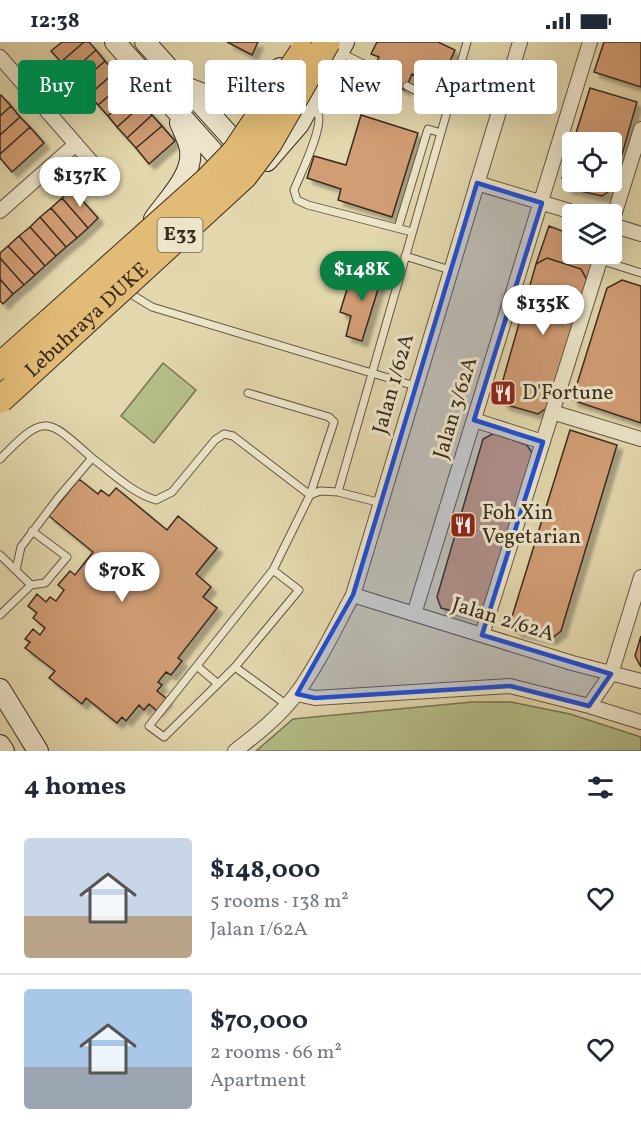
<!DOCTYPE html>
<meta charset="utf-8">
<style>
body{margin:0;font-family:Vollkorn,serif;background:#f2f2f3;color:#1f2937;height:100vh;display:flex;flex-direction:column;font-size:22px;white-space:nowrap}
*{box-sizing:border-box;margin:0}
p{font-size:20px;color:#747a83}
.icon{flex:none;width:33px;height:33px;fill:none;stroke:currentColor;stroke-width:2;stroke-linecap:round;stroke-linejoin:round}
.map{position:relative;height:709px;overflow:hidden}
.details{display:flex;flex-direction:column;background:#fff;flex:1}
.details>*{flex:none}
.guide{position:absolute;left:18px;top:18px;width:606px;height:54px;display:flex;gap:12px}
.fabs{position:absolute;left:562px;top:90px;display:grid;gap:12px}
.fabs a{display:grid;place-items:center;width:60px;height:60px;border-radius:6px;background:#fff;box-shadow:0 6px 24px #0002;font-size:30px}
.price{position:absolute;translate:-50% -51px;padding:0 14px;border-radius:21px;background:#fff;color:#222;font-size:20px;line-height:39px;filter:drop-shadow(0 2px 3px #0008)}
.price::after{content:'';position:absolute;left:50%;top:36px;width:18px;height:14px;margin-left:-9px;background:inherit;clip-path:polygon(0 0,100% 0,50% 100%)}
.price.on{background:#0b8043;color:#fff}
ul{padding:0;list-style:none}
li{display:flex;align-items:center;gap:18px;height:150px;padding:0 24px}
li+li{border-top:2px solid #e0e1e3}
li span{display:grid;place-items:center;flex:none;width:168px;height:120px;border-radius:6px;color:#555}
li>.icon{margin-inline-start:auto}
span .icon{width:72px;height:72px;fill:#fffc;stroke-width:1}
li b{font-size:26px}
h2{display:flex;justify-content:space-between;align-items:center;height:72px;padding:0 24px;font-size:26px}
.chip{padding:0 21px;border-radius:6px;background:#fff;box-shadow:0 6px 24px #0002;font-size:21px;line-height:54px}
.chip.on{background:#0b8043;color:#fff}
.status{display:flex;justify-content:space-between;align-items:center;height:42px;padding:0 30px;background:#fff;direction:ltr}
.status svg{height:16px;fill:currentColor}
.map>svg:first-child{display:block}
.green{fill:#b5be89;stroke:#787554;stroke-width:1.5}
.building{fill:#d19d75;stroke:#3a2c1f;stroke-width:1.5;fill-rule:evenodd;filter:url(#shadow)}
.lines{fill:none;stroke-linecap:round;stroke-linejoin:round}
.lane-casing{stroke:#645742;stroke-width:9}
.street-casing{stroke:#645742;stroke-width:16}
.secondary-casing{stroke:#3a2c1f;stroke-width:22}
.lane{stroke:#ede5ca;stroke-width:7}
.street{stroke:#ede5ca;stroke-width:14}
.secondary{stroke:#ede5ca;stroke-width:20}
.highway-bridge-casing{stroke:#3a2c1f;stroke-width:28;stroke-linecap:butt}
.highway-bridge{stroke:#e2bc76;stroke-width:26}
.marked{fill:#1d4ed8;fill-opacity:0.2;stroke:#1d4ed8;stroke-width:4.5;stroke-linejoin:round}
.labels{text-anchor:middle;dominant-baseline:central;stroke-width:6;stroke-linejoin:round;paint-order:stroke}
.shield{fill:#ede5ca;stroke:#706452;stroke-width:1.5}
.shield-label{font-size:20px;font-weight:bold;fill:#3a2c1f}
.street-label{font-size:21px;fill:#3a2c1f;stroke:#ede5ca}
.poi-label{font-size:21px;fill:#3a2c1f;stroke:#ede5ca;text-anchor:start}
</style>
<div class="status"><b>12:38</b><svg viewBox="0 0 49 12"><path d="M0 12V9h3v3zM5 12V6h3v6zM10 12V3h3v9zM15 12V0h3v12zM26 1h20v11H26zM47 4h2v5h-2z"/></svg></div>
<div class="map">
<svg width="641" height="709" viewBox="0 0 641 709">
<defs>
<filter id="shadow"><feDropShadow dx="5.5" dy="5.5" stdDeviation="1.5" flood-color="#0004"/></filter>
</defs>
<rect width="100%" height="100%" fill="#e3d7ad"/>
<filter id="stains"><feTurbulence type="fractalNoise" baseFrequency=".00333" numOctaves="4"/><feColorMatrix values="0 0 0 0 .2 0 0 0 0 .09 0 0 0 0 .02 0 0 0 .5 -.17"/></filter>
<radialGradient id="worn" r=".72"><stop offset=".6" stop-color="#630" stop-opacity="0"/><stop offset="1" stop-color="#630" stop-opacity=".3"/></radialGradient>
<path class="green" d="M163,321L196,348L154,401L121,374Z
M472,660H511L570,672L641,695V709H256L293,677Z"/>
<path class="building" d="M62,0H84L61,20L51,9Z
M84,0H89L96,8L70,31L61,20Z
M227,0H258L252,13Z
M377,0H438L455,8L438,45L412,32L405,48L372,32L379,15L371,12Z
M604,0H641V45L594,30Z
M96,8L105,19L79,42L70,31Z
M105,19L115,30L89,53L79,42Z
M115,30L124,41L98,63L89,53Z
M124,41L133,51L108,74L98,63Z
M590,46L637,60L612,147L602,154L567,146L562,136ZM573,100H612V140H573Z
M133,51L143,62L117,85L108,74Z
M1,53L11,64L0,74V54Z
M143,62L152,73L127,96L117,85Z
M11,64L20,75L0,93V74Z
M152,73L162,84L136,106L127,96Z
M361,73L418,91L392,175L338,158L341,147L307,136L314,114L346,123Z
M20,75L30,85L0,112V93Z
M162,84L175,99L149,122L136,106Z
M30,85L44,101L12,130L0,116V112Z
M72,147L98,176L88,186L62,156Z
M62,156L88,186L77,196L51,166Z
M51,166L77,196L66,205L40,175Z
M40,175L66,205L56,214L30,185Z
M549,184L573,193V212H595L587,238L581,227L547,216L536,222Z
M30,185L56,214L45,224L19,194Z
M19,194L45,224L35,233L8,204Z
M8,204L35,233L24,243L0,216V211Z
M0,216L24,243L13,252L0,237Z
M547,216L581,227L587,238L548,365L538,372L504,362L499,352L536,222Z
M368,222L384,228L362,299L346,294L351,274L340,270L348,244L360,247Z
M0,237L13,252L3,262L0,259Z
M622,238L641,244V381L572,358L607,246Z
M570,388L617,403L561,589L551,597L516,589L511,578Z
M494,391L527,403L534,414L486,568L476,575L441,566L437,555L483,397Z
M79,437L98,452L101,448L109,454L116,446L167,488L178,474L217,506L196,532L211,545L203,555L217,566L178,616L182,619L171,633L166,630L158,640L162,643L157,649L167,657L157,669L149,662L144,668L139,663L126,679L122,675L117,681L86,656L82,662L49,636L55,629L25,606L30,600L25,597L33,587L40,593L45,586L33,576L37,571L28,564L37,552L46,560L50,555L56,559L64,548L58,543L70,529L75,533L93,510L49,474Z
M641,594V625L635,614Z"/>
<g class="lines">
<defs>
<path id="lane" d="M341,11L374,27
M407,44L448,66
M310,69L318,72C324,85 300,133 294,148L297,158L308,163L412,190
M398,186L428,87L441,91
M405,214L450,228
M600,218L641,231
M126,249L152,265L415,344
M248,351L329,375L334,380L310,453L320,449L338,450
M0,417C45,371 46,375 92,416
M381,461L338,450L467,0
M0,513L31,543L0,573
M16,528L21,505L58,456L92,416C111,430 132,451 156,458L172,450L215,398L224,392L233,394L310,453L273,528L299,548L235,625
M273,528L149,684L164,695L235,625L287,663
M31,543L45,541L67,515L32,489
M197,624L218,642"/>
<path id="street" d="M0,15L108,139
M477,141L579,172
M0,169L76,102
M612,180L641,87
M612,183L641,192
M552,370L641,397
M474,378L543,400
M353,553L572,621L641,639
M414,572L590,0
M482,593L602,212
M297,652L315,656L510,644L589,664L641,680
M589,664L611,632L641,535
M235,709C257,692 280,674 297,651C319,621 335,586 353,553L520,0"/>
<path id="secondary" d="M115,0L232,131
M145,0L248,114
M188,46C227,63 254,62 280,26
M267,119L299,82L344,0
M154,177C168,157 197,130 189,103C187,96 183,88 180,81
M0,647L38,709
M0,703L4,709"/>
</defs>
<use href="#lane" class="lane-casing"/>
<use href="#street" class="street-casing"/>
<use href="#secondary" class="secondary-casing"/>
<use href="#lane" class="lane"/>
<use href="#street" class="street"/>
<use href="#secondary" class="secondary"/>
<defs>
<g id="highway-bridge">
<path d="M0,324L208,138L235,110L302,11"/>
<path id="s1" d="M0,358L244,134L269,101L327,0"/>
</g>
</defs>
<use href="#highway-bridge" class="highway-bridge-casing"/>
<use href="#highway-bridge" class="highway-bridge"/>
</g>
<path class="marked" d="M477,141L542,161L474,378L543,400L482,593L611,632L589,664L510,644L315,656L297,652L353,553Z"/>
<defs>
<symbol id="restaurant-square" viewBox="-11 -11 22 22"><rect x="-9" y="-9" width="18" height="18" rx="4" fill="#8f2418" stroke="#ede5ca"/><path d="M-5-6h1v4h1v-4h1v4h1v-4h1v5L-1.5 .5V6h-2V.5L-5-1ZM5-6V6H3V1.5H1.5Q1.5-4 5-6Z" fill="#fff"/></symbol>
</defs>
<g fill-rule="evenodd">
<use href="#restaurant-square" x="488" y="336" width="30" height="30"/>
<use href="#restaurant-square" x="448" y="468" width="30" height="30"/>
</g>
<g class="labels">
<rect class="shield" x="157.5" y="176" width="45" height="34" rx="4.5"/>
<g class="shield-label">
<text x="180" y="193">E33</text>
</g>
<g class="street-label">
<text stroke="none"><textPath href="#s1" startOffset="118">Lebuhraya DUKE</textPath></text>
<text transform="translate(394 342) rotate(-74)">Jalan 1/62A</text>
<text transform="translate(456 366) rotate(-73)">Jalan 3/62A</text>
<text transform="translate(503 578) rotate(17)">Jalan 2/62A</text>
</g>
<g class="poi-label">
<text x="522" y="351">D'Fortune</text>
<text x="482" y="471">Foh Xin<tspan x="482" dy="24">Vegetarian</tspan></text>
</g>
</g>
<rect width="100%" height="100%" filter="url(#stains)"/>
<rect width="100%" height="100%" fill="url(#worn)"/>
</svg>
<div class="fabs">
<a><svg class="icon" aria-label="locate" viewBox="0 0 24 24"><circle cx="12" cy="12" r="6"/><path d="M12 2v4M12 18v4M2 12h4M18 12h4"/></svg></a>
<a><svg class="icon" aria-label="layers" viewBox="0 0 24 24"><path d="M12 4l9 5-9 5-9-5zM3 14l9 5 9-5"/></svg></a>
</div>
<b class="price" style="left:80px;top:166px">$137K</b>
<b class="price on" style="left:362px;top:260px">$148K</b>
<b class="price" style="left:543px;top:294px">$135K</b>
<b class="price" style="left:122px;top:561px">$70K</b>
<div class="guide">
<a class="chip on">Buy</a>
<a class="chip">Rent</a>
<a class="chip">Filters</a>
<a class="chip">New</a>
<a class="chip">Apartment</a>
</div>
</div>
<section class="details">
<h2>4 homes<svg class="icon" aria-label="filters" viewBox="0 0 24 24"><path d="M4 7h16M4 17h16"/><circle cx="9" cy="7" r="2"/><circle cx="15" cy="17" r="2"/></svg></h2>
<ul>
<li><span style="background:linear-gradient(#c9d6e8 65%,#b9a48a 0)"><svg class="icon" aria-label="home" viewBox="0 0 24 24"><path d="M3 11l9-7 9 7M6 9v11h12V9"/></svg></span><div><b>$148,000</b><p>5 rooms · 138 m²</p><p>Jalan 1/62A</p></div><svg class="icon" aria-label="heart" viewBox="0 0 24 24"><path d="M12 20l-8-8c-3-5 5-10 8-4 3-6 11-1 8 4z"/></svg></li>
<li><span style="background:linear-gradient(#a9c7e8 65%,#9aa5b1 0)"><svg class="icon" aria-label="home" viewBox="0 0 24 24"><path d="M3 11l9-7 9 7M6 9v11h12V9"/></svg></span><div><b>$70,000</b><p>2 rooms · 66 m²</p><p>Apartment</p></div><svg class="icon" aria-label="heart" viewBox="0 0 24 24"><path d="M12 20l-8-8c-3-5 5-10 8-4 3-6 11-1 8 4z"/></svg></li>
</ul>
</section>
